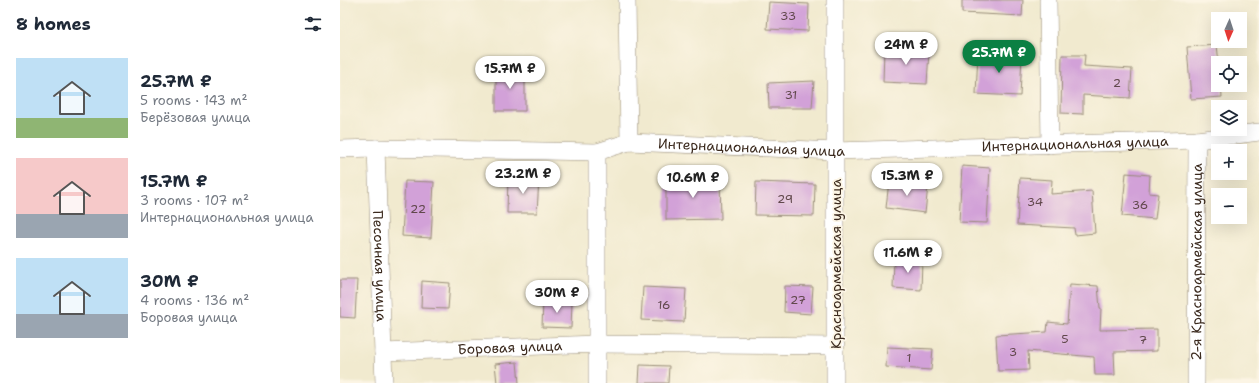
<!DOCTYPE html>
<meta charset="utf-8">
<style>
body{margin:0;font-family:"Shantell Sans",sans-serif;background:#f2f2f3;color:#1f2937;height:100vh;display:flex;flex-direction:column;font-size:15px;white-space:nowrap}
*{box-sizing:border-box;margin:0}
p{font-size:13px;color:#747a83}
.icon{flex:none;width:22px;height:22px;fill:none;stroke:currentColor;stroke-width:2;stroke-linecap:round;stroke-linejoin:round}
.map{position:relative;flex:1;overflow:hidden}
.side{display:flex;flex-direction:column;background:#fff;width:340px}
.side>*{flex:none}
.needle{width:26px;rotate:183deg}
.tools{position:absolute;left:871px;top:12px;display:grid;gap:8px}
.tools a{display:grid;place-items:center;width:36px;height:36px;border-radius:0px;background:#fff;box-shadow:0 4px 16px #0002;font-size:20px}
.price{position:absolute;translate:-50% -34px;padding:0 9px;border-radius:14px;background:#fff;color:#222;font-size:13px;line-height:26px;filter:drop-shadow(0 1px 2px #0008)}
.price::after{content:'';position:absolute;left:50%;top:24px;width:12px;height:9px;margin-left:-6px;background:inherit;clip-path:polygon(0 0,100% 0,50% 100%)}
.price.current{background:#0b8043;color:#fff}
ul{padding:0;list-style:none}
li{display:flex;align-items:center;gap:12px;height:100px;padding:0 16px}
li span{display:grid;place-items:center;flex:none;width:112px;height:80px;border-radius:0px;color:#555}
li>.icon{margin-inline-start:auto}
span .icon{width:48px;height:48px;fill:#fffc;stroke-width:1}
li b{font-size:17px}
h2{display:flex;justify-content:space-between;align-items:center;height:48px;padding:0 16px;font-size:17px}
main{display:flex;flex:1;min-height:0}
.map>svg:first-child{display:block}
.building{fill:#d2a1d8}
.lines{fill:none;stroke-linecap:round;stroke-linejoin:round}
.street-casing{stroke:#968a76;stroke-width:18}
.street{stroke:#fff;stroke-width:17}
.labels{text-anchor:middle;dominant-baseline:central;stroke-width:3.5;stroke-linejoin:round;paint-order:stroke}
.number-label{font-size:12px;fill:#61484c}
.street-label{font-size:14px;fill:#3b2a1e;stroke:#fcf5e5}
</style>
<main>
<section class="side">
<h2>8 homes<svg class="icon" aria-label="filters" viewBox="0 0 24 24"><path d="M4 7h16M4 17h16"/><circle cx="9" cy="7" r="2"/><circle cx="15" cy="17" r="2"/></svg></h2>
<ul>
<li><span style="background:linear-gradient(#bfe0f5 75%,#8fb573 0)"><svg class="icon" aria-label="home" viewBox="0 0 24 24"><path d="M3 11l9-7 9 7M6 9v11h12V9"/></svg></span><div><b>25.7M ₽</b><p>5 rooms · 143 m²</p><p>Берёзовая улица</p></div></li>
<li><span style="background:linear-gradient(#f6c9c9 70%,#9aa5b1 0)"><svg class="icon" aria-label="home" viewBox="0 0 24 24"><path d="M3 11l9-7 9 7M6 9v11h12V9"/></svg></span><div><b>15.7M ₽</b><p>3 rooms · 107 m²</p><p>Интернациональная улица</p></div></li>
<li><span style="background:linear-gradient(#bfe0f5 70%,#9aa5b1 0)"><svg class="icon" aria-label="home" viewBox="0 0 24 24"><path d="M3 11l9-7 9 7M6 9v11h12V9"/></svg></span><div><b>30M ₽</b><p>4 rooms · 136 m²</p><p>Боровая улица</p></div></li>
</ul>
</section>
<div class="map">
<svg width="919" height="383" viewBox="0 0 919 383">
<rect width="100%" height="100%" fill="#fcf5e5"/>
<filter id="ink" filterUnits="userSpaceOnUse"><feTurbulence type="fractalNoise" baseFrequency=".025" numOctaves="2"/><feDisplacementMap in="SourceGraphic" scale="8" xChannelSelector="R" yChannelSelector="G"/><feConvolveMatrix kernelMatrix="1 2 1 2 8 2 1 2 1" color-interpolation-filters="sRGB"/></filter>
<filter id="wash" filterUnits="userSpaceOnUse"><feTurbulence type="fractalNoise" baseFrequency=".012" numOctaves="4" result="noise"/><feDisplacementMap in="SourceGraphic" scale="16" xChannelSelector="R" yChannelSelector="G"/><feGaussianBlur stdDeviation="0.9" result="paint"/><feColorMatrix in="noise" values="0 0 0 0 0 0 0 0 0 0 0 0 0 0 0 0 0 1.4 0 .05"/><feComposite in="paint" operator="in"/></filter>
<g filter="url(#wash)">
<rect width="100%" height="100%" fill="#f1eacf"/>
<g id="blocks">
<path class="building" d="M622,0H683L682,16L622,13Z
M429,2L469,4L468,31L427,29Z
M877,45L879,63L878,85H881L882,97L851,99L847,47Z
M544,49L589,51L587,84L543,82Z
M638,53L682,55L680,96L636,94Z
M722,55H745L744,66L792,69L790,98L743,95V114L721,113Z
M156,69H185V111H156Z
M474,81L472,108H429L428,83Z
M622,166L650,168L647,223L619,222Z
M786,173L810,175L809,193L818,194L815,219L782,216Z
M168,178H199L197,213H167Z
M326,178H380L381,219L326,220Z
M680,178L712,180L711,194L752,191L755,233L735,235L734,228L677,225Z
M65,181L94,182L91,238L62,236Z
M549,181L588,186L585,213L546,208Z
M416,182L475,184L474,216L415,215Z
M554,259L582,261L581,290L553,288Z
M0,280H17L15,318L0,317Z
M82,281L110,283L108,309L81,308Z
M730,284L758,286L760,308H761L760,330L817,329V351L774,352L775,375H755L754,357L688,351L689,370L658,371L656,335L707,332L708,322L727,324Z
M445,286L473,287L471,314L444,312Z
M303,287L346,289L344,322L301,320Z
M203,300L232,302L231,328L202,327Z
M547,347L593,349L591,370L546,367Z
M177,362L179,383H157L155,364Z
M300,365L329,366L328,383H299Z"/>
</g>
</g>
<g filter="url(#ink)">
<use href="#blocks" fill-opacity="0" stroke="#968a76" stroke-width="1"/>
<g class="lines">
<defs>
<g id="street">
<path d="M287,0L289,142"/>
<path d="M495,0V383"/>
<path d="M708,0L710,145"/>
<path id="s1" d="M36,148L44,383"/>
<path id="s2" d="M0,149L36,148L257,152L289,142L495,151L857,140L919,132"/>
<path d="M257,152V344L496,346"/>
<path id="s3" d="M43,352L257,344V383"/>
<path id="s4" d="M856,383L857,140"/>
</g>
</defs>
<use href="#street" class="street-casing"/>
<use href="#street" class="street"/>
</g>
</g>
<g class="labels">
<g class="number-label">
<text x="448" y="16">33</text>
<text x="777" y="83">2</text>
<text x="451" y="95">31</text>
<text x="445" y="199">29</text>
<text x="695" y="202">34</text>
<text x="800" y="205">36</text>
<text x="78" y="209">22</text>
<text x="458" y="300">27</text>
<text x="324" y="305">16</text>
<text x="725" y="339">5</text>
<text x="803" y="340">7</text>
<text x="673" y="352">3</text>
<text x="569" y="358">1</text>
</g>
<g class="street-label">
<text stroke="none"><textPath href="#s2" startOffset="737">Интернациональная улица</textPath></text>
<text stroke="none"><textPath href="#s2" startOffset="413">Интернациональная улица</textPath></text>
<text stroke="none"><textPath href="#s4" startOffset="121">2-я Красноармейская улица</textPath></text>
<text transform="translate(496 264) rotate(-90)">Красноармейская улица</text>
<text stroke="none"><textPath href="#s1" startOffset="118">Песочная улица</textPath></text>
<text stroke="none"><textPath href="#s3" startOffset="127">Боровая улица</textPath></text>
</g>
</g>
</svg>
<div class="tools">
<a><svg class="needle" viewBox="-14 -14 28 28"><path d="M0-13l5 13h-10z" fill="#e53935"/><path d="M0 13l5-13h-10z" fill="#747a83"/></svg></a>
<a><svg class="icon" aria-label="locate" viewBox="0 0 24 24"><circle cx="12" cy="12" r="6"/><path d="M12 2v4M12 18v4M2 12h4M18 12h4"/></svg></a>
<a><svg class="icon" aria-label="layers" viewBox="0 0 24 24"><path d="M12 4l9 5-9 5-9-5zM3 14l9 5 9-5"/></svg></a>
<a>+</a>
<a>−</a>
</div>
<b class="price" style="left:566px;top:66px">24M ₽</b>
<b class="price current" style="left:659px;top:74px">25.7M ₽</b>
<b class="price" style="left:170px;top:90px">15.7M ₽</b>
<b class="price" style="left:183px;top:195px">23.2M ₽</b>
<b class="price" style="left:567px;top:197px">15.3M ₽</b>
<b class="price" style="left:353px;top:199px">10.6M ₽</b>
<b class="price" style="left:568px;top:274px">11.6M ₽</b>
<b class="price" style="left:217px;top:314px">30M ₽</b>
</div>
</main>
